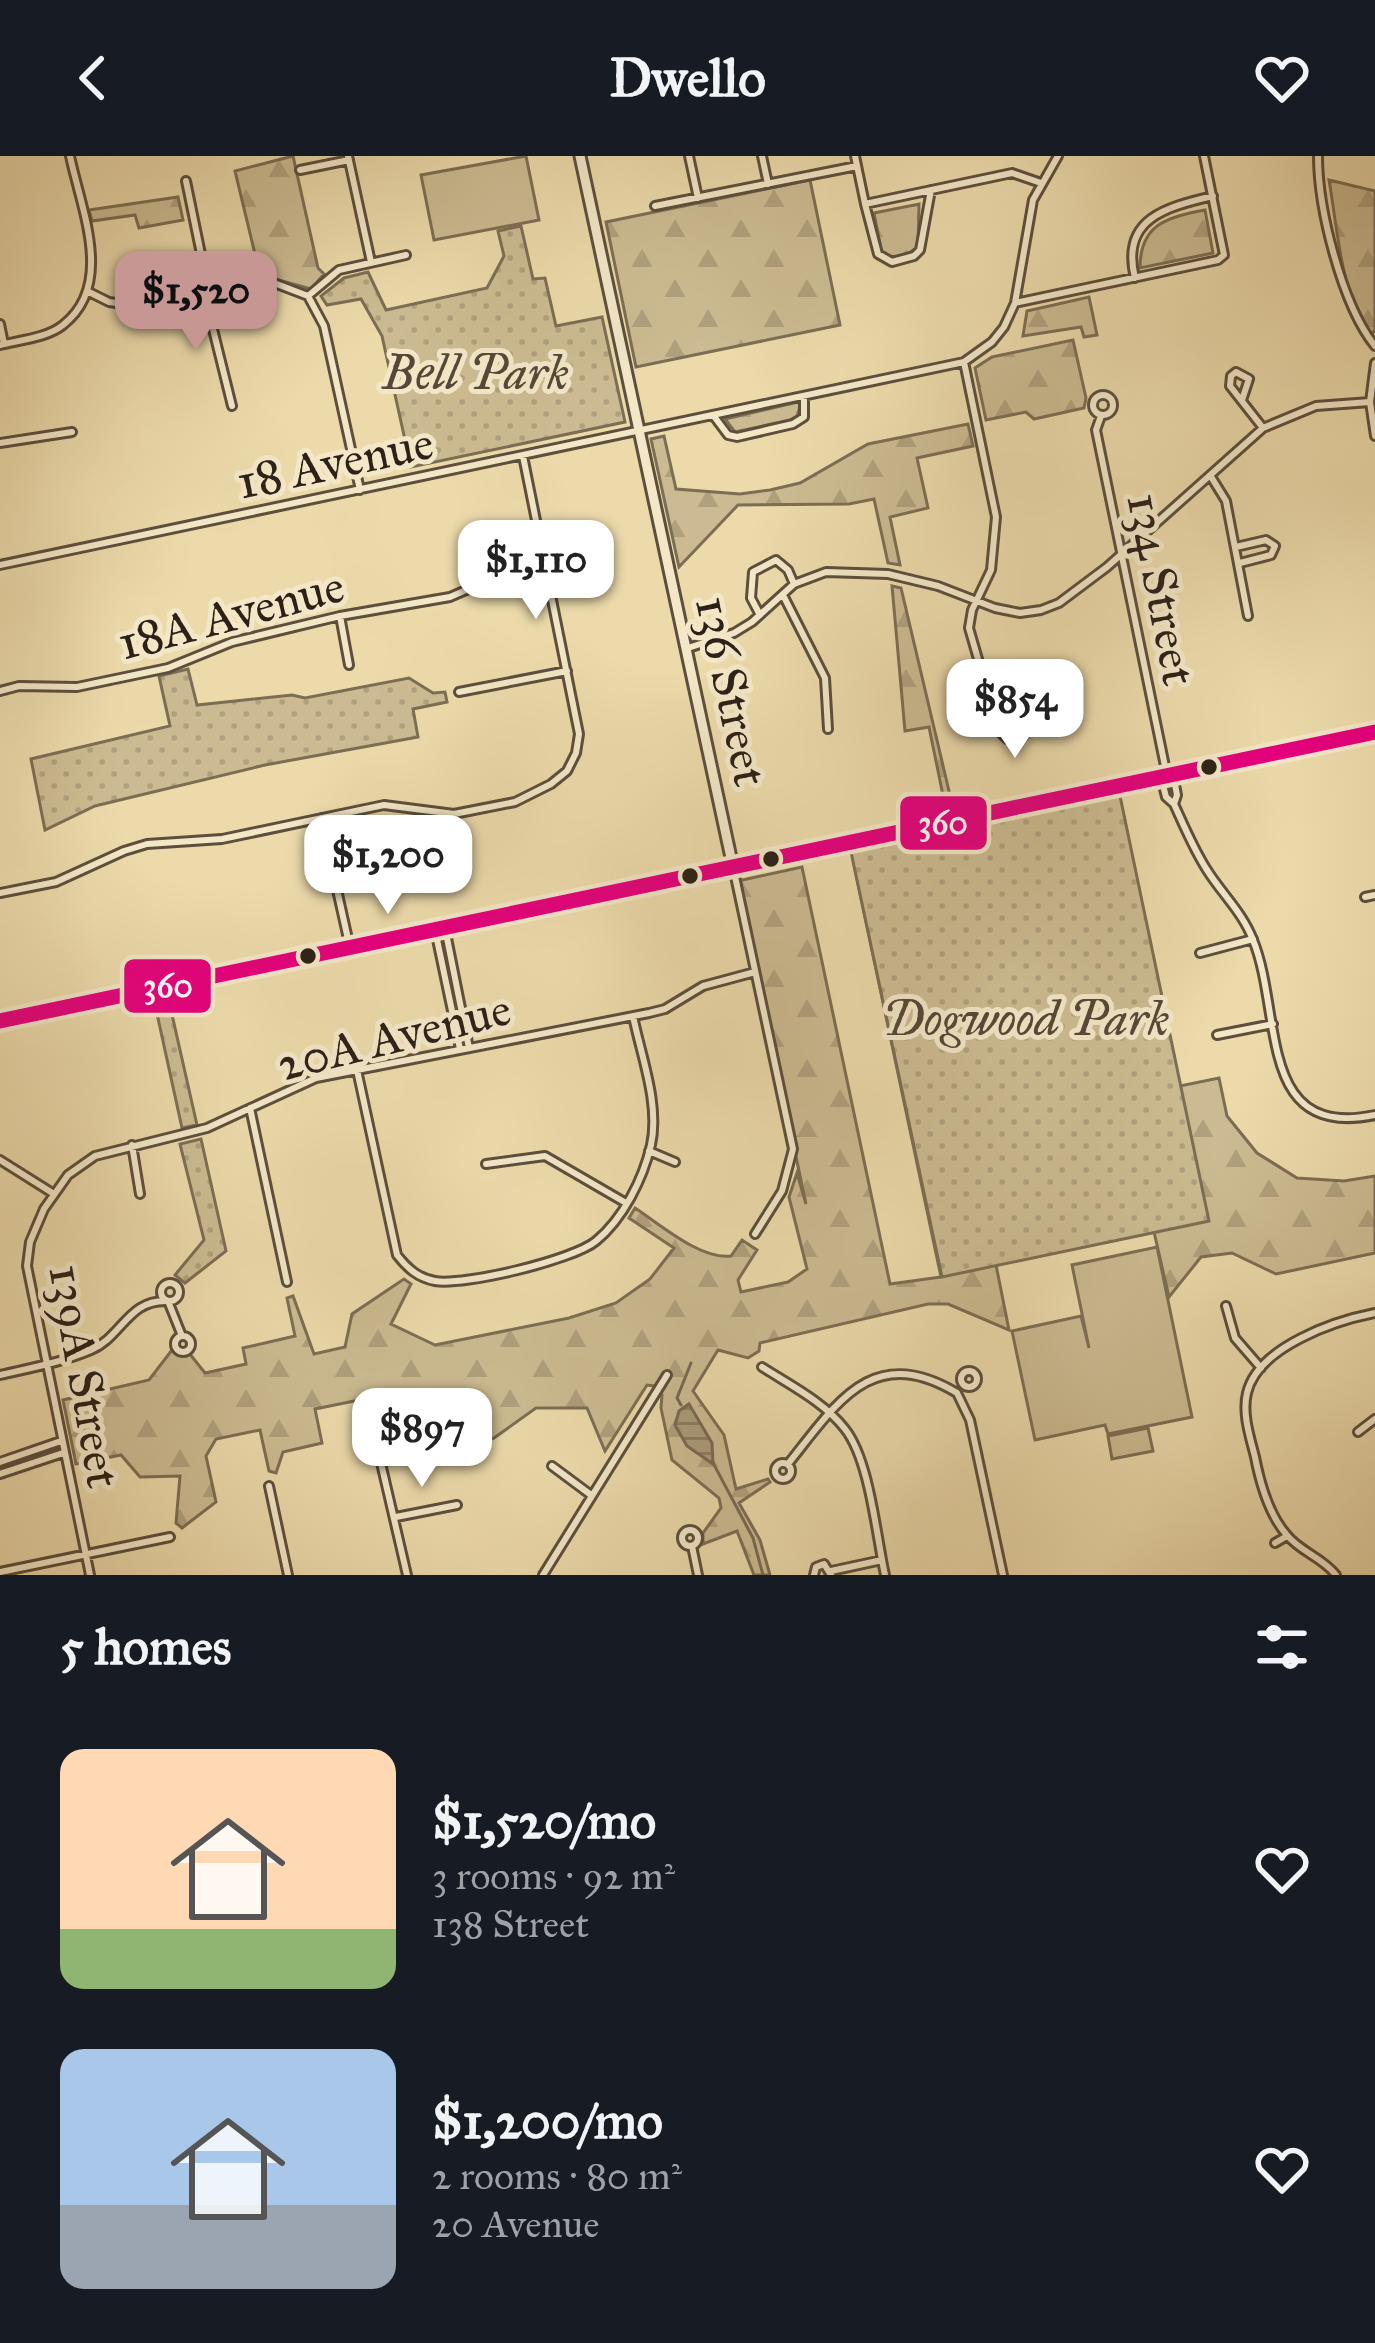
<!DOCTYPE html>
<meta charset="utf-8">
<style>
body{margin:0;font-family:"IM FELL Great Primer",serif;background:#20242c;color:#f1f3f6;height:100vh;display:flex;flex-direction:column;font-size:45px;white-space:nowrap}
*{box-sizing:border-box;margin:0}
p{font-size:39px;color:#9ea1a6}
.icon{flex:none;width:66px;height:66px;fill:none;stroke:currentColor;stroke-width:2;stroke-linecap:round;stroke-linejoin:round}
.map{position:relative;height:1419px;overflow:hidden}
.drawer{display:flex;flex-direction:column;background:#171b24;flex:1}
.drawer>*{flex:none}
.price{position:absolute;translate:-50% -102px;padding:0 27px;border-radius:24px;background:#fff;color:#222;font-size:39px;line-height:78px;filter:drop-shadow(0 3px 6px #0008)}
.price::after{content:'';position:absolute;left:50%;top:72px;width:36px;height:27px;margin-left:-18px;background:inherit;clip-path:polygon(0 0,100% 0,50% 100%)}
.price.selected{background:#c59692;color:#111}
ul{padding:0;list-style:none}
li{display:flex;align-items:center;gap:36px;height:300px;padding:0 60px}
li span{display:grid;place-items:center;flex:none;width:336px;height:240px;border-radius:24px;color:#555}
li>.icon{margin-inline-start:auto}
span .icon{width:144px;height:144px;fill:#fffc;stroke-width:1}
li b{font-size:51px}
h2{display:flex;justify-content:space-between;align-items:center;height:144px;padding:0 60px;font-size:51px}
header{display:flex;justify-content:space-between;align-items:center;height:156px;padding:0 60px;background:#171b24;font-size:54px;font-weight:700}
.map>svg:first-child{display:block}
.forest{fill:url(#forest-firs);stroke:#7c6e54;stroke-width:3}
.park{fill:url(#park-dots);stroke:#7c6e54;stroke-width:3}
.garden{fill:#ccbb92;stroke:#7c6e54;stroke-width:3}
.water{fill:url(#water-rules);stroke:#796a52;stroke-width:3}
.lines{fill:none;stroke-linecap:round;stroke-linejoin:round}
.stream{stroke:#796a52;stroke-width:3}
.minor-casing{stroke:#5d4f3c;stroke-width:12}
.tertiary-casing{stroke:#5d4f3c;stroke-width:15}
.minor{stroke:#f3e7c8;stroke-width:6}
.tertiary{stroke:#f3e7c8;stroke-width:9}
.bus-1-casing{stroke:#f3e7c8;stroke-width:24}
.bus-1{stroke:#e5007d;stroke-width:15}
.bus-dot{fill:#2d2117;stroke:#f3e7c8;stroke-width:4.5}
.labels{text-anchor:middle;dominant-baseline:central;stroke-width:10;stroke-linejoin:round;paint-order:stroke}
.park-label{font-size:48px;font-style:italic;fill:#554836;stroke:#f3e7c8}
.street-label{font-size:48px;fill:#2d2117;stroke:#f3e7c8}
.line-badge{stroke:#f3e7c8;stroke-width:4.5}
.badge-label{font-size:33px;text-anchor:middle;font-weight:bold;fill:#fff}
</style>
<header><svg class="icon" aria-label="back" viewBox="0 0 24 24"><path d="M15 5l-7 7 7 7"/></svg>Dwello<svg class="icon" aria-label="heart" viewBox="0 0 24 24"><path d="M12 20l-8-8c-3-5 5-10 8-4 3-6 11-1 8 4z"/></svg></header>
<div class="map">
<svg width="1375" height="1419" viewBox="0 0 1375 1419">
<defs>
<pattern id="forest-firs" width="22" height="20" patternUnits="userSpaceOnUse" patternTransform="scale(3)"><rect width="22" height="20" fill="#ccbb92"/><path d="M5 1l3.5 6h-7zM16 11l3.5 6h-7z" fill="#b0a07d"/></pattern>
<pattern id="park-dots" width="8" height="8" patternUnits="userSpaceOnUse" patternTransform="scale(3)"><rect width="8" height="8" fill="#ccbb92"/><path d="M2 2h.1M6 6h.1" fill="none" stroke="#b0a07d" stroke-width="1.8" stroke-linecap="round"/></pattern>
<pattern id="water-rules" width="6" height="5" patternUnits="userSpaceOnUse" patternTransform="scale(3)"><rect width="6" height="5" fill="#ab9b79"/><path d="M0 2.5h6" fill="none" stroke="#8c7e62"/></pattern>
</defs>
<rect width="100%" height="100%" fill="#ecdaab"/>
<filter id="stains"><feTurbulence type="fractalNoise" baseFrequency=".00167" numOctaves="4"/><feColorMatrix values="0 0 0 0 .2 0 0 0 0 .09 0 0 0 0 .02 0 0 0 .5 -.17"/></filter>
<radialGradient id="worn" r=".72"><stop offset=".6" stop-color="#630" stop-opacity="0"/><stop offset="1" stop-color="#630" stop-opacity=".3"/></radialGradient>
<path class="forest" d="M293,0L318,112L324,118L311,133L275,123H261L235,15Z
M810,24L840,169L636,211L606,66Z
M1329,24L1375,35V174L1372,178C1341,146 1337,68 1329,24Z
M178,41L183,64L139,72L135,59L92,65L89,54Z
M919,48L918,90C909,100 893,103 882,98L874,57Z
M1205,54L1213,97L1140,112C1140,67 1169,61 1205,54Z
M1089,141L1097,179L1084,181L1081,171L1023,180L1027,155Z
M1073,184L1086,242L1084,252L1034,263L1026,256L986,264L975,212L992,201Z
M802,245L797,260L790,264L735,276L725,263Z
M968,268L973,290L917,302L928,352L890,361L900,409L888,407L874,343L849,348L738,349L679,411L651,283L664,280L676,333L740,338L770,334L800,327L868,288Z
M892,430L901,432L953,652L946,654L929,571L905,575Z
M1120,642L1180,930L1219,922L1227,960L1257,997L1297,1022L1344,1025L1375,1020V1097L1276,1118L1232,1097L1201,1101L1169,1141L1154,1076L996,1109L1009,1174L948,1148H928L760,1187L759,1195L748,1202L718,1194L693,1235L724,1279L736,1333L768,1323L770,1326L739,1347L760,1384L770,1419H754L737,1375L703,1388V1377L721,1352L719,1342L672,1304L661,1252L662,1239L654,1230L647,1229L605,1295L587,1252H536L494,1282L394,1303L380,1293L369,1242L315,1253L322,1287L283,1296L276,1317L269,1315L260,1274L216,1283L206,1300L216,1346L182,1372L176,1367L180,1320L140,1321L121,1299L76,1308L63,1244L149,1224L172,1194L189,1197L205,1217L246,1208L243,1192L295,1180L287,1142L293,1140L314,1198L345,1191L352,1158L404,1123L411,1128L391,1168L435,1189L569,1162L616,1147L650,1123L674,1092L629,1062L635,1052C661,1069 701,1104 731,1100L742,1084L757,1094L738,1124L741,1136L788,1126L807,1113L789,1041L797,1017L806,1048L738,725L802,711L890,1128L941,1121L854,709Z"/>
<path class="park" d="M521,70L533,123L545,122L556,170L602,161L625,266L411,311L382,180L361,143L327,149L321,140L344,122L368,116L386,154L487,132L504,100L498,75Z
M188,513L197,549L292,539L305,542L409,522L433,537L445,536L447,546L413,553L418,581L265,609L95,650L45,674L31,603L170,570L159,520Z
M1120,640L1209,1065L942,1121L851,696Z
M168,841L197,969L182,972L154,844Z
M201,983L226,1095L185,1127L175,1119L204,1084L180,988Z"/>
<path class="garden" d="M526,0L539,64L434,84L421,19Z
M1157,1091L1192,1261L1108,1278L1105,1269L1035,1284L1012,1175L1081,1160L1089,1192L1072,1109Z
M1148,1272L1153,1295L1112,1303L1108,1280Z"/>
<path class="water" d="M689,1248L712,1287L713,1308L687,1290L675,1269L679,1255Z"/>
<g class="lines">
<path class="stream" d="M681,1249L677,1242L691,1207
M712,1305L753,1382L763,1419"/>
<defs>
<path id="minor" d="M348,0L371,106
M689,0L698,42
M762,0L768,28
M855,0L865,48L1012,17L1041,27
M1318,0C1318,53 1342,149 1375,190
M300,14L349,4
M186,25L209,137L207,149L232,250
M865,48L878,98L892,106L914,100L920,94L931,34
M655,50L857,10
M1135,122C1120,62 1167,51 1213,40
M89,136L109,146L138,150L274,127L308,140L324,170L360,334
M308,140L339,114L406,99
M1015,147L1218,104L1224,99L1204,0
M0,168L4,188
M0,189C20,184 47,182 63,169C115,129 81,53 70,0
M964,206L996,361L991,414L972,454L969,472L991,548
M1375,207L1370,246L1375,280
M1093 249a10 10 0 1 1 20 0a10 10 0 1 1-20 0Z
M1242,244L1249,223L1236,216L1231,220L1230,230L1263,272
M713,259L728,279L737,281L793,268L804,261V240
M1101,260L1096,274L1167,620
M0,287L72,276
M1210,319L1226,345L1248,460
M1236,391L1266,384L1275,390L1271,399L1240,407
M0,409L964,206L992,186L1004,171L1015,147L1033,44L1058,0
M783,439L825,522L828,573
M760,459L751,442L753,416L776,404L788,414L794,428
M340,460L349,509
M688,492L734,477L752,466L794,428L826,416L888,418L938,430L995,452L1020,457L1041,454L1059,447L1107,411L1263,272L1316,250L1370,246
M0,535L19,530L77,531L168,512L232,486L340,460L450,441L496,421L545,409
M459,536L567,515
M1019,545L1033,555L1034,567L1021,582L1007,583L997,573L991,548Z
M1173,618L1177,639L1174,648
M1161,621L1166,641L1174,648C1184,670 1194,694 1207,714C1222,738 1243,757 1253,784C1283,857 1256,984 1375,959
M321,662L350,792
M733,711L793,993L782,1035L755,1078
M0,737L56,726L124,695L147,688L222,683L384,649L454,658L515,646L551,628L567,615L576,597L579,578L523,300
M1365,741L1375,739
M445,772L469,892
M435,774L460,893
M1200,797L1253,783
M1217,879L1273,868
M357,914L397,1099C407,1112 418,1122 435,1125C464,1130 573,1104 596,1085C623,1063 643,1023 651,989C660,948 641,900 633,860
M250,952L287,1126
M132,989L140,1038
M649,995L675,1006
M0,1004L54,1038
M486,1008L545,1000L626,1047
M161 1136a9 9 0 1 1 18 0a9 9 0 1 1-18 0Z
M1226,1150L1235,1182L1261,1212
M175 1188a8 8 0 1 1 16 0a8 8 0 1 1-16 0Z
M762,1211C790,1229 824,1246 845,1273C870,1305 876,1379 885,1419
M961 1223a8 8 0 1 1 16 0a8 8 0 1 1-16 0Z
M0,1219C30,1212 63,1206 91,1194C123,1180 128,1143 168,1145L182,1180
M957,1237L970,1264L1003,1419
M1358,1276L1375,1263
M0,1306L61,1285
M775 1315a8 8 0 1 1 16 0a8 8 0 1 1-16 0Z
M381,1307L407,1419
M788,1308C837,1247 872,1186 957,1237
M552,1310L591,1339
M0,1318L63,1297
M269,1330L288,1419
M396,1361L457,1349
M682 1382a8 8 0 1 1 16 0a8 8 0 1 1-16 0Z
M1275,1387L1287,1380
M692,1390L698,1419
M831,1415L882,1404
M0,1416L170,1381
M90,1419L27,1110L30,1086L44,1053L68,1019L95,1000L207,972L316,922L649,857L665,853L703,830L755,816
M543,1419L667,1219
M814,1419L816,1411L824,1408L831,1419
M1336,1419C1322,1401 1300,1396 1286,1378C1269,1358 1260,1327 1255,1301C1250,1281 1242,1258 1247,1237C1258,1191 1334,1165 1375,1157"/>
<path id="tertiary" d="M580,0L733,711
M0,865L1375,576"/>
</defs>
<use href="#minor" class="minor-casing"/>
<use href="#tertiary" class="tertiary-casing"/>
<use href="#minor" class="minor"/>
<use href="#tertiary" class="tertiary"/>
<defs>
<path id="bus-1" d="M0,865L1375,576"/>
</defs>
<use href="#bus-1" class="bus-1-casing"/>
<use href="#bus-1" class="bus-1"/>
</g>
<g class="bus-dot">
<circle cx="1209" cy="611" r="10"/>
<circle cx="771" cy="703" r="10"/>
<circle cx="690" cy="720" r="10"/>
<circle cx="308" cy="800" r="10"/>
</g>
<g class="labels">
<g class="park-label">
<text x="476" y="216">Bell Park</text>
<text x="1026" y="862">Dogwood Park</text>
</g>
<g class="street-label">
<text transform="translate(335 306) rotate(-12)">18 Avenue</text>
<text transform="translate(1162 433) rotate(79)">134 Street</text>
<text transform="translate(231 458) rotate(-15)">18A Avenue</text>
<text transform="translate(732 535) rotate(78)">136 Street</text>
<text transform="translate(394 880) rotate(-14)">20A Avenue</text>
<text transform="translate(85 1220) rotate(80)">139A Street</text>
</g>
</g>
<g class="line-badge">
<rect x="898" y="638" width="91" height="58" rx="12" fill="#e5007d"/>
<rect x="122" y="801" width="91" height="58" rx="12" fill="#e5007d"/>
</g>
<g class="badge-label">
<text x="943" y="678">360</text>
<text x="168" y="841">360</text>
</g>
<rect width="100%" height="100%" filter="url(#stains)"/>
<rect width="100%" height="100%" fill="url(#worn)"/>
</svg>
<b class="price selected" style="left:196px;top:197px">$1,520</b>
<b class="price" style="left:536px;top:466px">$1,110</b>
<b class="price" style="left:1015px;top:605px">$854</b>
<b class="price" style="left:388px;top:761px">$1,200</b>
<b class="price" style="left:422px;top:1334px">$897</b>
</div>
<section class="drawer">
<h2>5 homes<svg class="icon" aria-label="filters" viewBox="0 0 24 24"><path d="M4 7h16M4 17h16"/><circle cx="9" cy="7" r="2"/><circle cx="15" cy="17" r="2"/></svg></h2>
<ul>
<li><span style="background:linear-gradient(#ffd9b3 75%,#8fb573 0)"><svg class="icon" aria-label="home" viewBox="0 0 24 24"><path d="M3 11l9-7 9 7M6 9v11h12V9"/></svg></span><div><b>$1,520/mo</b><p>3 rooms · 92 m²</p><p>138 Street</p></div><svg class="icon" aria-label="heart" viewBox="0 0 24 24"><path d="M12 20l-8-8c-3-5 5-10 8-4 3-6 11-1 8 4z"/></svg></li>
<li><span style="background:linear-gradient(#a9c7e8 65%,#9aa5b1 0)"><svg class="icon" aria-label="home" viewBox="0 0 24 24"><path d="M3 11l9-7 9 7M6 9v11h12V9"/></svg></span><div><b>$1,200/mo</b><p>2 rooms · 80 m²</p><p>20 Avenue</p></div><svg class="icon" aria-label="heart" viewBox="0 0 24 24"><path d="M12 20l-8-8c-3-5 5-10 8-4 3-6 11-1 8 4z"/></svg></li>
</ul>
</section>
